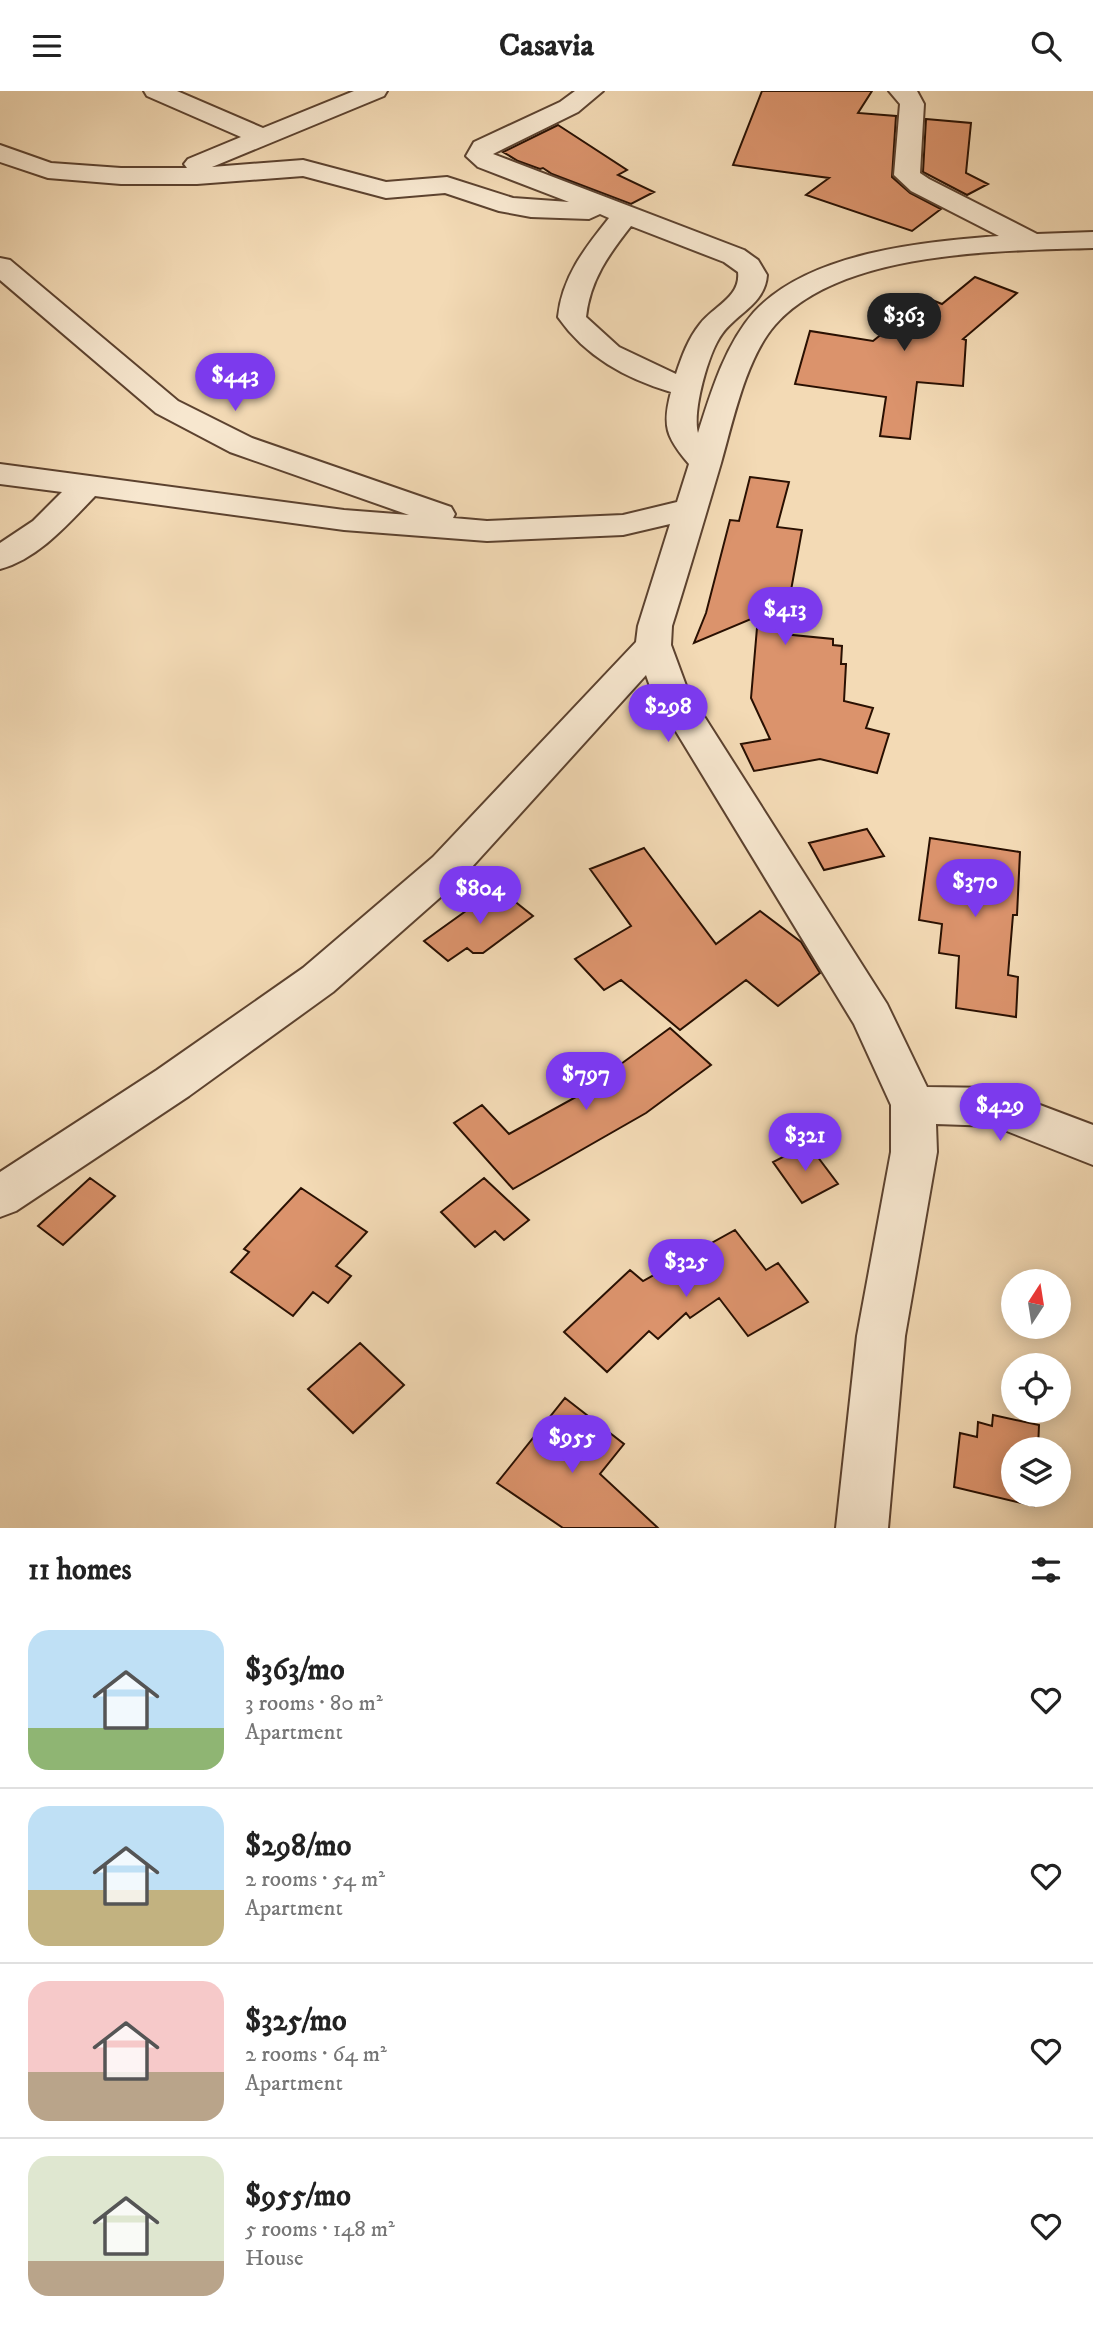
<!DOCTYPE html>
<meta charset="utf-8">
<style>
body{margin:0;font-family:"IM FELL DW Pica",serif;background:#f6f6f6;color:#222;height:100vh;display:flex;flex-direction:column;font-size:26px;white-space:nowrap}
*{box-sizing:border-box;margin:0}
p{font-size:23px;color:#767676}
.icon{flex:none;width:38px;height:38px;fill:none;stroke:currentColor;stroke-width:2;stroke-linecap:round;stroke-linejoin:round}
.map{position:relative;height:1437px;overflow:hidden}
.side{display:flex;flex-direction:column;background:#fff;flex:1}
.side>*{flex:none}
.needle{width:46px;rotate:12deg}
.tools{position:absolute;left:1001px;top:1178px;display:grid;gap:14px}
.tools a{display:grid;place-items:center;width:70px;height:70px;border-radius:50%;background:#fff;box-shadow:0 4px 18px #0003;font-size:35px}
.price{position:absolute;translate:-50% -60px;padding:0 16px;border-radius:24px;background:#7c3aed;color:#fff;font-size:23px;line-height:46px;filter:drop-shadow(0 2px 4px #0008)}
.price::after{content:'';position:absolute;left:50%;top:42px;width:21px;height:16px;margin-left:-10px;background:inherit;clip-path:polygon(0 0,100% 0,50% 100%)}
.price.active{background:#222;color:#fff}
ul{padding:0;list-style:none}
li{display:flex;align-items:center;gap:21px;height:175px;padding:0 28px}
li+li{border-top:2px solid #e0e0e0}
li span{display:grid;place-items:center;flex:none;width:196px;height:140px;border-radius:21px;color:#555}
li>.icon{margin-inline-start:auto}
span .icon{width:84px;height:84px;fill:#fffc;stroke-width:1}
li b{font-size:30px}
h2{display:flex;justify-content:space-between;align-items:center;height:84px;padding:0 28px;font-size:30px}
header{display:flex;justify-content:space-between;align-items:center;height:91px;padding:0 28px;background:#fff;font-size:32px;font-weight:700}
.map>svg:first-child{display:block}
.building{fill:#db936c;stroke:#291002;stroke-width:2}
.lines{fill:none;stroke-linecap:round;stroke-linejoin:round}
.minor-casing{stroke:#5c422f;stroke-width:4}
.minor{fill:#f7e7cf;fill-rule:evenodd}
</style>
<header><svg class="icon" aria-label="menu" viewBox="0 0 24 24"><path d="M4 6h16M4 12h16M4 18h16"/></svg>Casavia<svg class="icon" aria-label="search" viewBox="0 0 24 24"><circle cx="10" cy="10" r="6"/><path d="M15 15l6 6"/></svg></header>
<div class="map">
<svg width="1093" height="1437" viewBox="0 0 1093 1437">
<rect width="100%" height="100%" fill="#f3dab5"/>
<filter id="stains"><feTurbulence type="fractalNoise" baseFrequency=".00286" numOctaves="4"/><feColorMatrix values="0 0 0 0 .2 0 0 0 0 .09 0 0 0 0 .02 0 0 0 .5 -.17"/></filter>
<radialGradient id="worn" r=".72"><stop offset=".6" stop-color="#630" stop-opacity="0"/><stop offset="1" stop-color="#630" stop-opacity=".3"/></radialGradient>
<path class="building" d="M762,0H872L858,22L896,25L892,86L910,102L941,118L912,140L806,104L829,87L733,74Z
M926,28L971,32L966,82L988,93L967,104L923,81Z
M558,34L627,79L618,84L654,101L631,113L552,83L543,77L540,78L518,70L503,61Z
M975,186L1017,202L963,248L966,249L963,295L917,291L910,348L880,345L886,306L795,293L810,240L873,250L927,207L942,213Z
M750,386L789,391L777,436L802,439L783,543L833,548V554L842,555L841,573H846L844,610L873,617L866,637L889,643L877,682L820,668L754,680L741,653L770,648L751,607L758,525L694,552L706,522L730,429L739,430Z
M867,738L884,765L824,779L809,752Z
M930,747L1020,761L1017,824H1013L1008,884L1018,886L1016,926L956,917L959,865L939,862L942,833L919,829Z
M644,757L716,853L760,820L801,851L820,882L778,915L746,889L680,939L621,889L604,899L575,868L631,835L590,778Z
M498,797L533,825L483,862H473L467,857L448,870L424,850Z
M670,937L711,974L646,1022L513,1098L454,1032L482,1014L509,1043L614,985L610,981Z
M808,1053L838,1093L802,1112L773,1071Z
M90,1087L115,1105L63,1154L38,1135Z
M484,1087L529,1129L504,1149L495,1140L475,1156L441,1121Z
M301,1097L367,1141L336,1175L351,1185L328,1212L313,1201L293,1225L231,1181L249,1161L244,1158Z
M735,1139L766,1179L778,1172L808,1211L748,1245L719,1207L690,1227L686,1222L658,1248L649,1240L607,1281L564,1241L630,1179L643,1190Z
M360,1252L404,1294L353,1342L308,1298Z
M565,1307L624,1353L600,1383L658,1437H563L497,1392Z
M993,1324L1039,1334L1038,1358H1013V1404H1035L1034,1415L954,1396L960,1342L977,1346L978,1331L992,1335Z"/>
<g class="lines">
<defs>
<path id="minor" d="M144,0H177L263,37L354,0H387L384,5L212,76L303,69L386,91L447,86L513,107L569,111L478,76L466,65L474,51L560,11L575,0H603L578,21L493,63L744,159L758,169L767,184C765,213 737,222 722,243C708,262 692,321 698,342C711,301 725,254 754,221C810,161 922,151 999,145L911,100L894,84L900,13L889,0H917L924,13L920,82L929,88L1037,143L1093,141V157C1000,160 841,159 775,234C746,267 733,330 721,372C705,426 689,481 672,535L671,554L688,600L887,913L927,996L995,997L1093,1034V1074L994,1035L936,1033L937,1061L905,1245L888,1437H836L857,1245L891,1061V1014L854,933L652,601L646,584L461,788L333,901L189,1005L16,1120L0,1126V1081L157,979L303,877L433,766L636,551L638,535L670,433L623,444L487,450L344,439L95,405C68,433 38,468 0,478V452L33,430L62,401L0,393V373L344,419L409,424L230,361L156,322L0,189V167L10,169L178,310L252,347L451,416L455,423L453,427L487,430L623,424L677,411L689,373C666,346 662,335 671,301C625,287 586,266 558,226C562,186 585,157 609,127L600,123L589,128L531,126L499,120L445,102L386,107L303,85L197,93H121L48,87L0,71V54L51,72L121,77H187L184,73L188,68L241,46L147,5ZM631,135L724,171L738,181C741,206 714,215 700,233C688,248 682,265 676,283L619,256L586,226C590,189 609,163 631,135Z"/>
</defs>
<use href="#minor" class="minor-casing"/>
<use href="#minor" class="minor"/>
</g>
<rect width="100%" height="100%" filter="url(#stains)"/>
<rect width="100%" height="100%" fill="url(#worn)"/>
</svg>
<div class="tools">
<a><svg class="needle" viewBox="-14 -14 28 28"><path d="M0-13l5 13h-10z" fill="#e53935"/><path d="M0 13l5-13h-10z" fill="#767676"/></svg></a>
<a><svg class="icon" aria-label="locate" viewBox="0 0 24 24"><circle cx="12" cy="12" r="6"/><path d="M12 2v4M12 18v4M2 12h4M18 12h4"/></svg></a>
<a><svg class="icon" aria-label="layers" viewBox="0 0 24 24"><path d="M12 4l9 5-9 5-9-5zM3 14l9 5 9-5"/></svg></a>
</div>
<b class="price active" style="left:904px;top:262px">$363</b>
<b class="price" style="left:235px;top:322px">$443</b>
<b class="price" style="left:785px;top:556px">$413</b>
<b class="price" style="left:668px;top:653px">$298</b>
<b class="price" style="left:975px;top:828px">$370</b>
<b class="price" style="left:480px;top:835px">$804</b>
<b class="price" style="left:586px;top:1021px">$797</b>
<b class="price" style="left:1000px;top:1052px">$429</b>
<b class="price" style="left:805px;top:1082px">$321</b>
<b class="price" style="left:686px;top:1208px">$325</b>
<b class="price" style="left:572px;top:1384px">$955</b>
</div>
<section class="side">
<h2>11 homes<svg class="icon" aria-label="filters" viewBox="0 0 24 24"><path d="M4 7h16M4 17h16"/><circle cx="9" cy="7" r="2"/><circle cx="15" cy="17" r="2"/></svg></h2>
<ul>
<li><span style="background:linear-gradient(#bfe0f5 70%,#8fb573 0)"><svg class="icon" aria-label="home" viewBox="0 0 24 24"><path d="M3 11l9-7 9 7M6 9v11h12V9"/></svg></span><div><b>$363/mo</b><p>3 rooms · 80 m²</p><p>Apartment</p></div><svg class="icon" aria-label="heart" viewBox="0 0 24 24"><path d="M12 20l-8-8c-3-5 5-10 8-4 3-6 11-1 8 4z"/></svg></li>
<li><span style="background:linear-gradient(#bfe0f5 60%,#c2b280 0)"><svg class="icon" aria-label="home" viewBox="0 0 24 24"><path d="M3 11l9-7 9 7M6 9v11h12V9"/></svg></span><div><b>$298/mo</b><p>2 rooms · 54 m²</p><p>Apartment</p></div><svg class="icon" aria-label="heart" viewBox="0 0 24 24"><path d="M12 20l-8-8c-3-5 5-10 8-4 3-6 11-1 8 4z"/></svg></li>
<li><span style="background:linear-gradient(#f6c9c9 65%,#b9a48a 0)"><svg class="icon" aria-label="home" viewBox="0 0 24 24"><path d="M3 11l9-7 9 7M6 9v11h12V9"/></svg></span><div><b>$325/mo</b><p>2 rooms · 64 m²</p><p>Apartment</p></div><svg class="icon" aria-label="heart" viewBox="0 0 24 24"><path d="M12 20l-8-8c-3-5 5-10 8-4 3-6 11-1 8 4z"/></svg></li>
<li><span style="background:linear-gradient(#dfe7d0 75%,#b9a48a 0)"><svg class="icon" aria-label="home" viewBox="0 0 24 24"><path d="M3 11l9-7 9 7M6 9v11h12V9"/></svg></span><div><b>$955/mo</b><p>5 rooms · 148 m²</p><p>House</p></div><svg class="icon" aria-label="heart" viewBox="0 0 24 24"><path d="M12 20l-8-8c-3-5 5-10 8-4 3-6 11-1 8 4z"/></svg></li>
</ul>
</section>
